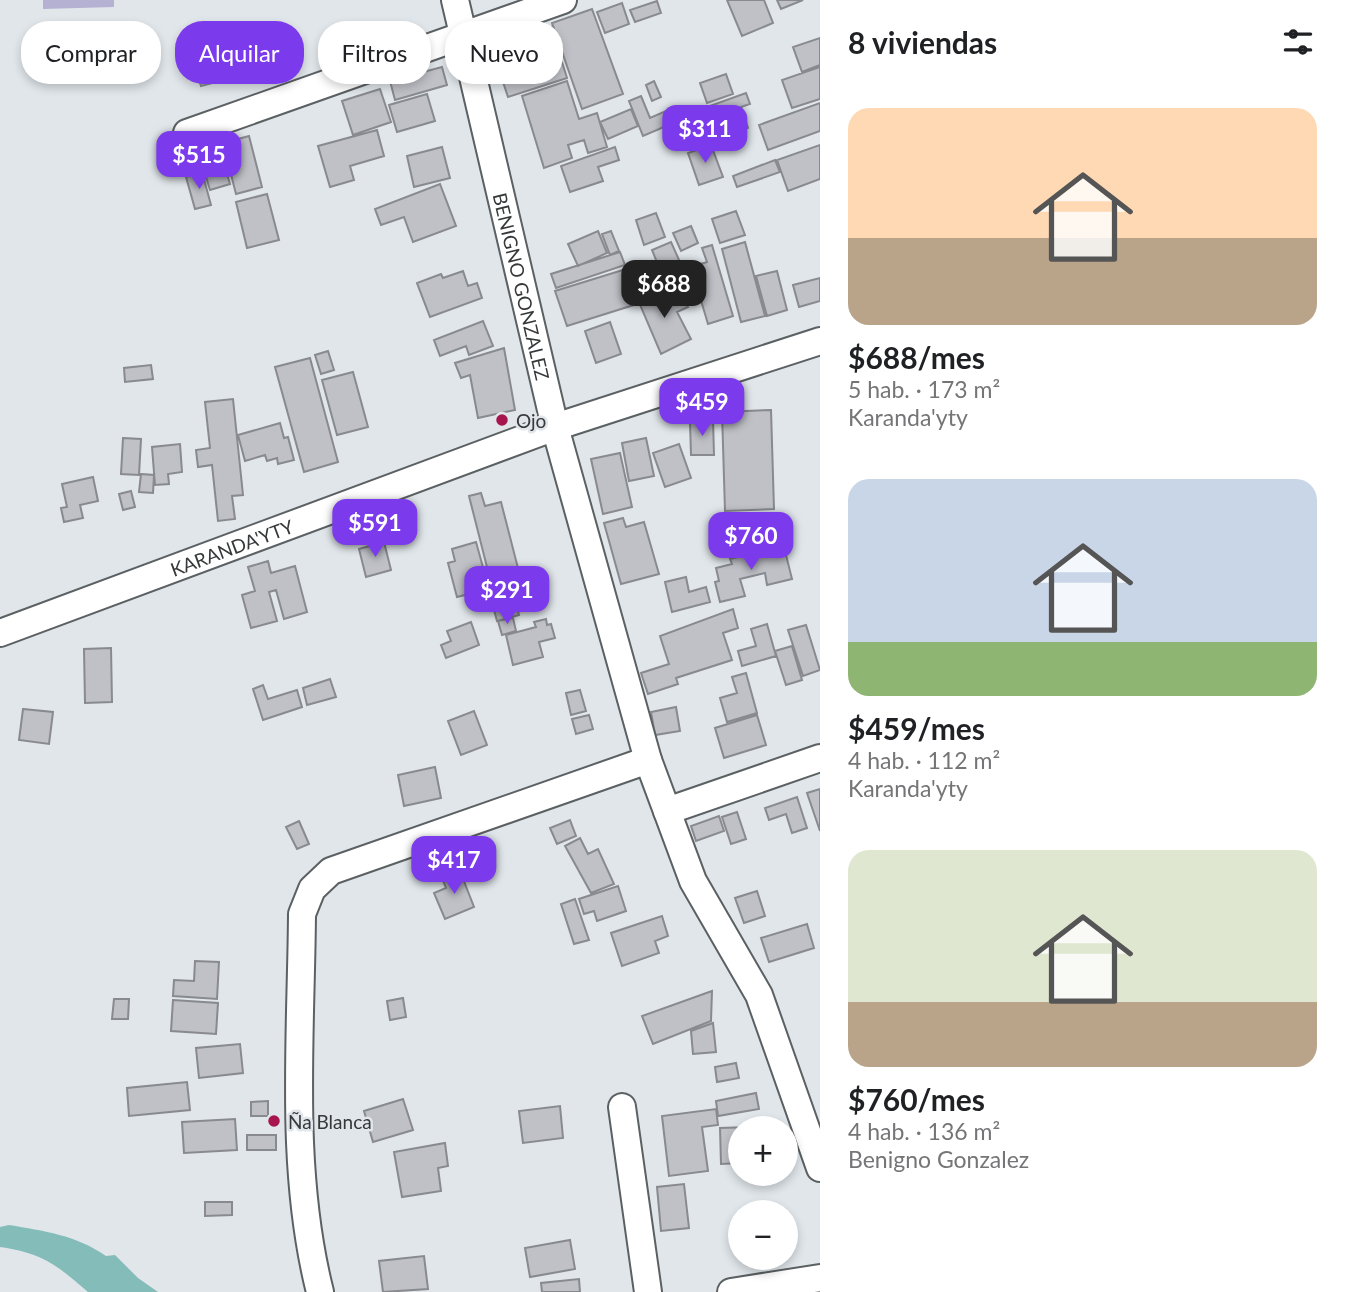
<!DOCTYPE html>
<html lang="es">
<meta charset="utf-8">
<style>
body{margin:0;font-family:Lato,sans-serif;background:#f6f6f6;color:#202124;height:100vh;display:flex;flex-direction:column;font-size:26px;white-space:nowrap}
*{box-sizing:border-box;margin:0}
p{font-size:23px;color:#757577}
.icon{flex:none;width:38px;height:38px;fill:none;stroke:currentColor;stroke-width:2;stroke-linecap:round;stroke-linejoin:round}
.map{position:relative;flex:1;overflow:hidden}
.panel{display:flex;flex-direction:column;background:#fff;width:525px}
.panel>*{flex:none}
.top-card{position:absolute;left:21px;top:21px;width:665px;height:63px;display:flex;gap:14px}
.controls{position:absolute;left:728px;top:1116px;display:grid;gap:14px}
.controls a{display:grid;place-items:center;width:70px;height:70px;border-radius:50%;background:#fff;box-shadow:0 4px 10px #0003;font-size:35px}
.price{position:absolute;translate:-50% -60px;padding:0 16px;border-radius:14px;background:#7c3aed;color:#fff;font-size:23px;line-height:46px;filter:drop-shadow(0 2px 4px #0008)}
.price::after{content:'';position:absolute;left:50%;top:42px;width:21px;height:16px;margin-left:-10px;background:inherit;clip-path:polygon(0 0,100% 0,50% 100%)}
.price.selected{background:#222;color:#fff}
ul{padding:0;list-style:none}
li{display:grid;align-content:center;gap:14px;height:371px;padding:0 28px}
li span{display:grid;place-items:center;height:217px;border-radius:21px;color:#555}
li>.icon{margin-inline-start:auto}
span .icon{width:126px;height:126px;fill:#fffc;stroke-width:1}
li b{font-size:30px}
h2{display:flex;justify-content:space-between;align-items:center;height:84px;padding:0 28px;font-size:30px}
.pill{padding:0 24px;border-radius:28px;background:#fff;box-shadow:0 4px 10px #0003;font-size:24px;line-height:63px}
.pill.selected{background:#7c3aed;color:#fff}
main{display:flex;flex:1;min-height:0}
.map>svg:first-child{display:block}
.green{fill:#b4b1d2}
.water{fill:#83bcb9}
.building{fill:#bfc1c7;stroke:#888a8f;stroke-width:2}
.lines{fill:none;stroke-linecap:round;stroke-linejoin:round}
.minor-casing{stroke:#5b6063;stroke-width:30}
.minor{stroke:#fff;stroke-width:26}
.poi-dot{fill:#a7154f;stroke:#e0e6ea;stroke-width:2.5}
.labels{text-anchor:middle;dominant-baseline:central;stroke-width:5;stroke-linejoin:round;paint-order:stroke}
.street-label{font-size:19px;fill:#363839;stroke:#e0e6ea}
.poi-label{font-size:19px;fill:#363839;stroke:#e0e6ea;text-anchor:start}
</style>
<main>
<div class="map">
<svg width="820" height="1292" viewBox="0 0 820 1292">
<rect width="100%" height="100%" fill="#e0e6ea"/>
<path class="green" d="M43,0H114V7L43,9Z"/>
<path class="water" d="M9,1225C44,1231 76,1235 106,1256L115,1255L138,1278L158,1292H88C57,1265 42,1253 0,1247V1227Z"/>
<path class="building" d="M727,0H764L773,23L742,36Z
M777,0H803L781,9Z
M657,1L661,13L635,22L630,10Z
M622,3L629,24L605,33L597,12Z
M592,9L623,94L582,109L552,23Z
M277,23L286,54L263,60L254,29Z
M551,27L567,78L508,97L491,46Z
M820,38V65L802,72L793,47Z
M227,62L231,78L201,86L196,71Z
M442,67L447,85L395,100L390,81Z
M820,67V99L792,108L782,80Z
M726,74L733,94L707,103L700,83Z
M567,81L579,119L597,113L607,147L588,153L584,140L568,145L572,158L544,168L522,96Z
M654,81L661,97L652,101L646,85Z
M380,89L391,122L353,135L342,101Z
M746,93L750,104L741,107L748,128L693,147L687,130L681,132L676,118Z
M427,94L435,121L397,132L389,105Z
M641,96L650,118L666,111L671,124L643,136L629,101Z
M820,103V131L768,150L759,125Z
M631,109L638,126L608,139L600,122Z
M377,130L384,156L350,166L354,180L330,187L318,146Z
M249,136L262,187L236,194L223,143Z
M711,145L723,177L699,185L688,153Z
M820,145V179L788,191L777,160Z
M442,147L450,178L414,187L407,156Z
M615,147L619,160L598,167L603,181L570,192L561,166Z
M775,160L780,172L737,187L733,176Z
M223,161L230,184L210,190L203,167Z
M202,172L211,205L195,209L186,177Z
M440,184L456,226L413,242L404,217L381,225L375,209Z
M267,194L279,240L247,248L236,202Z
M736,211L745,235L720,243L712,219Z
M656,213L665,237L644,245L636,220Z
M691,226L698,243L681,251L673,233Z
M598,231L607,253L578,266L568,244Z
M611,231L619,251L610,255L602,234Z
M671,242L683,269L663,277L652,250Z
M745,242L765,316L741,322L722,249Z
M712,245L733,316L708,324L691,267L707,262L702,248Z
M620,252L625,265L556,288L551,274Z
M626,269L637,304L567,326L555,291Z
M463,271L468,286L477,283L482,298L430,317L417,283L441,274L443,278Z
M777,271L787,310L767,316L756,276Z
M820,278V301L799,307L793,285Z
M650,284L662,307L682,297L688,307L677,312L691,339L661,354L635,293Z
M483,321L493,346L469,355L466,346L440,356L434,340Z
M610,322L621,354L596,363L585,331Z
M504,348L515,410L478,418L470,375L461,378L455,363Z
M328,351L334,370L321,374L315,355Z
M310,358L338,462L304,472L275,367Z
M151,365L153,379L125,382L124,368Z
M353,372L368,427L337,435L322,380Z
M233,399L243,495L232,496L235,519L218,521L212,465L198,467L196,450L210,448L205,402Z
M771,410L774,509L725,511L722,412Z
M713,420L714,455H691L690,421Z
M280,423L284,438L288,437L294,460L278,464L277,458L267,461L265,455L245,461L238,435Z
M123,438L141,439L139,475L121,474Z
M646,438L654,476L629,481L622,443Z
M180,444L182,472L168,474L169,484L155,485L152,447Z
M679,444L691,478L665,487L653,453Z
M620,453L632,507L603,514L591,459Z
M141,474L154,475L153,493L139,492Z
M93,477L98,501L80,505L83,518L64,522L61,508L67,507L62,484Z
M131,491L135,507L123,510L119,494Z
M481,493L485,506L501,502L520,576L515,577L519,594L499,600L494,582L491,583L469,496Z
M623,518L626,527L644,522L659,574L621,584L604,523Z
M384,542L391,570L366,577L359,549Z
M476,542L489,589L457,597L448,563L455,561L452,549Z
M775,548L777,553L785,551L792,579L767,585L765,573L740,579L745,596L720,602L715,582L719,581L716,568L732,564L730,559Z
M268,561L271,573L295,566L307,612L284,619L276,590L269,592L277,621L251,628L242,595L255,591L248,567Z
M686,577L689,592L706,587L710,602L672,612L665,582Z
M515,600L519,615L497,621L493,606Z
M733,609L738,628L723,633L732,660L676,678L678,684L648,694L641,673L669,664L660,636Z
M513,618L516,631L502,635L498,621Z
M546,619L547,625L551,624L555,638L539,642L543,657L513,665L506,635L536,627L534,622Z
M471,622L479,645L446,658L441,645L451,641L447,631Z
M767,624L776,656L742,666L738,651L756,646L751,629Z
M806,625L820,670L803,676L788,630Z
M792,646L802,680L786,685L775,651Z
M111,648L112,702L85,703L84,649Z
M746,673L757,713L727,722L720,698L737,693L732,677Z
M330,679L336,697L307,705L303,688Z
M263,685L268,699L297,690L302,707L263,720L253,689Z
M580,690L586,711L571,715L566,693Z
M676,707L680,731L655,735L651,712Z
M23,709L53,712L49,744L19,740Z
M474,711L487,745L461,755L448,721Z
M589,715L593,729L576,734L572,719Z
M757,715L766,745L724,758L715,728Z
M435,767L441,798L404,806L398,775Z
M820,789V831L807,793Z
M797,797L807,828L792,833L786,814L769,820L765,808Z
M737,812L746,839L731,844L722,817Z
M719,816L724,831L696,841L691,826Z
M570,820L576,836L557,844L550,828Z
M299,821L309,844L297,849L286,827Z
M580,838L588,854L598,849L614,884L591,893L565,846Z
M460,871L474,907L445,919L434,893L446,888L442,878Z
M618,886L626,911L597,921L594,911L584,914L579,899Z
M757,891L765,916L744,923L735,898Z
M575,899L589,940L574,944L561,904Z
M662,916L668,936L655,941L659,953L622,966L611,933Z
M807,924L814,948L769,962L761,938Z
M195,961L219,962L217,999L173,996L174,980L194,981Z
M712,991L711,1021L653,1044L642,1016Z
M403,998L406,1017L390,1020L387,1001Z
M114,999H129L128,1019H112Z
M173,1000L218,1003L216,1034L171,1031Z
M713,1023L716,1052L693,1054L691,1031Z
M240,1044L243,1073L199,1078L196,1048Z
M736,1063L739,1078L717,1082L715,1067Z
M187,1082L190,1110L129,1116L127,1088Z
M756,1093L759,1109L718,1116L716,1101Z
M403,1099L413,1130L373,1142L364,1111Z
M268,1101V1116H251V1102Z
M560,1106L563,1138L523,1143L519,1111Z
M716,1109L718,1125L702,1127L708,1171L669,1176L662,1116Z
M235,1119L237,1150L184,1153L182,1122Z
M751,1127L740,1129V1163L721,1164L720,1128Z
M247,1135H276V1150H247Z
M445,1143L448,1166L438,1168L441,1191L402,1197L394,1152Z
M684,1184L689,1228L661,1231L657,1187Z
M205,1202H232V1215L205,1216Z
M570,1240L575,1269L530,1277L525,1248Z
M424,1256L428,1289L383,1292L379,1261Z
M579,1279L580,1292H542L541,1283Z"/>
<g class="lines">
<defs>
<g id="minor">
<path id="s1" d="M455,0L555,427L648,760L693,881L759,995L820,1168"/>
<path d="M187,133L563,0"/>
<path id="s2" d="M0,633L555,427L820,341"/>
<path d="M667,811L820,758"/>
<path d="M622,1107L648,1292"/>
<path d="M320,1292C289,1169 301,1040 302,914L312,889L331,871L648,760"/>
<path d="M731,1292L820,1278"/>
</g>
</defs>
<use href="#minor" class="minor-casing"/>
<use href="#minor" class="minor"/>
</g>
<g class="poi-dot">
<circle cx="502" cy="420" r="7"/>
<circle cx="274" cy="1121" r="7"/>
</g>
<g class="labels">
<g class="street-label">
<text stroke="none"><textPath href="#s1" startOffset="294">BENIGNO GONZALEZ</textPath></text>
<text stroke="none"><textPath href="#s2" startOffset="247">KARANDA'YTY</textPath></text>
</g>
<g class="poi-label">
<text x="516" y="420">Ojo</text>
<text x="288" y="1121">Ña Blanca</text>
</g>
</g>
</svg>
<div class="controls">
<a>+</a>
<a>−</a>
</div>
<b class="price" style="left:705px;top:165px">$311</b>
<b class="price" style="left:199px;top:191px">$515</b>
<b class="price selected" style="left:664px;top:320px">$688</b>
<b class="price" style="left:702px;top:438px">$459</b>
<b class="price" style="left:375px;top:559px">$591</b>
<b class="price" style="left:751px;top:572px">$760</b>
<b class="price" style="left:507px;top:626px">$291</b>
<b class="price" style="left:454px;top:896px">$417</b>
<div class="top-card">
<a class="pill">Comprar</a>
<a class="pill selected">Alquilar</a>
<a class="pill">Filtros</a>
<a class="pill">Nuevo</a>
</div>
</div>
<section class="panel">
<h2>8 viviendas<svg class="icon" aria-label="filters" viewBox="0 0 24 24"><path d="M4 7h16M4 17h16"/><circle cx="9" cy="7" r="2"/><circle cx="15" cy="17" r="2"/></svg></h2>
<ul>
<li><span style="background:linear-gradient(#ffd9b3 60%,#b9a48a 0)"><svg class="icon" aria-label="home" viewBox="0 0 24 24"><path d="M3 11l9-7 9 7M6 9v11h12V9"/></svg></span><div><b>$688/mes</b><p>5 hab. · 173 m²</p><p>Karanda'yty</p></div></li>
<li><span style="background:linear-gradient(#c9d6e8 75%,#8fb573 0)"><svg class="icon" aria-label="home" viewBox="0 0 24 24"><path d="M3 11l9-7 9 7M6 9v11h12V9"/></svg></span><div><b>$459/mes</b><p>4 hab. · 112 m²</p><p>Karanda'yty</p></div></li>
<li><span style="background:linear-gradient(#dfe7d0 70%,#b9a48a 0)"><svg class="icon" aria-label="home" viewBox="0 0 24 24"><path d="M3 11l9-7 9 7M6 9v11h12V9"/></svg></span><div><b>$760/mes</b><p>4 hab. · 136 m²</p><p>Benigno Gonzalez</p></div></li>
</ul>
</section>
</main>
